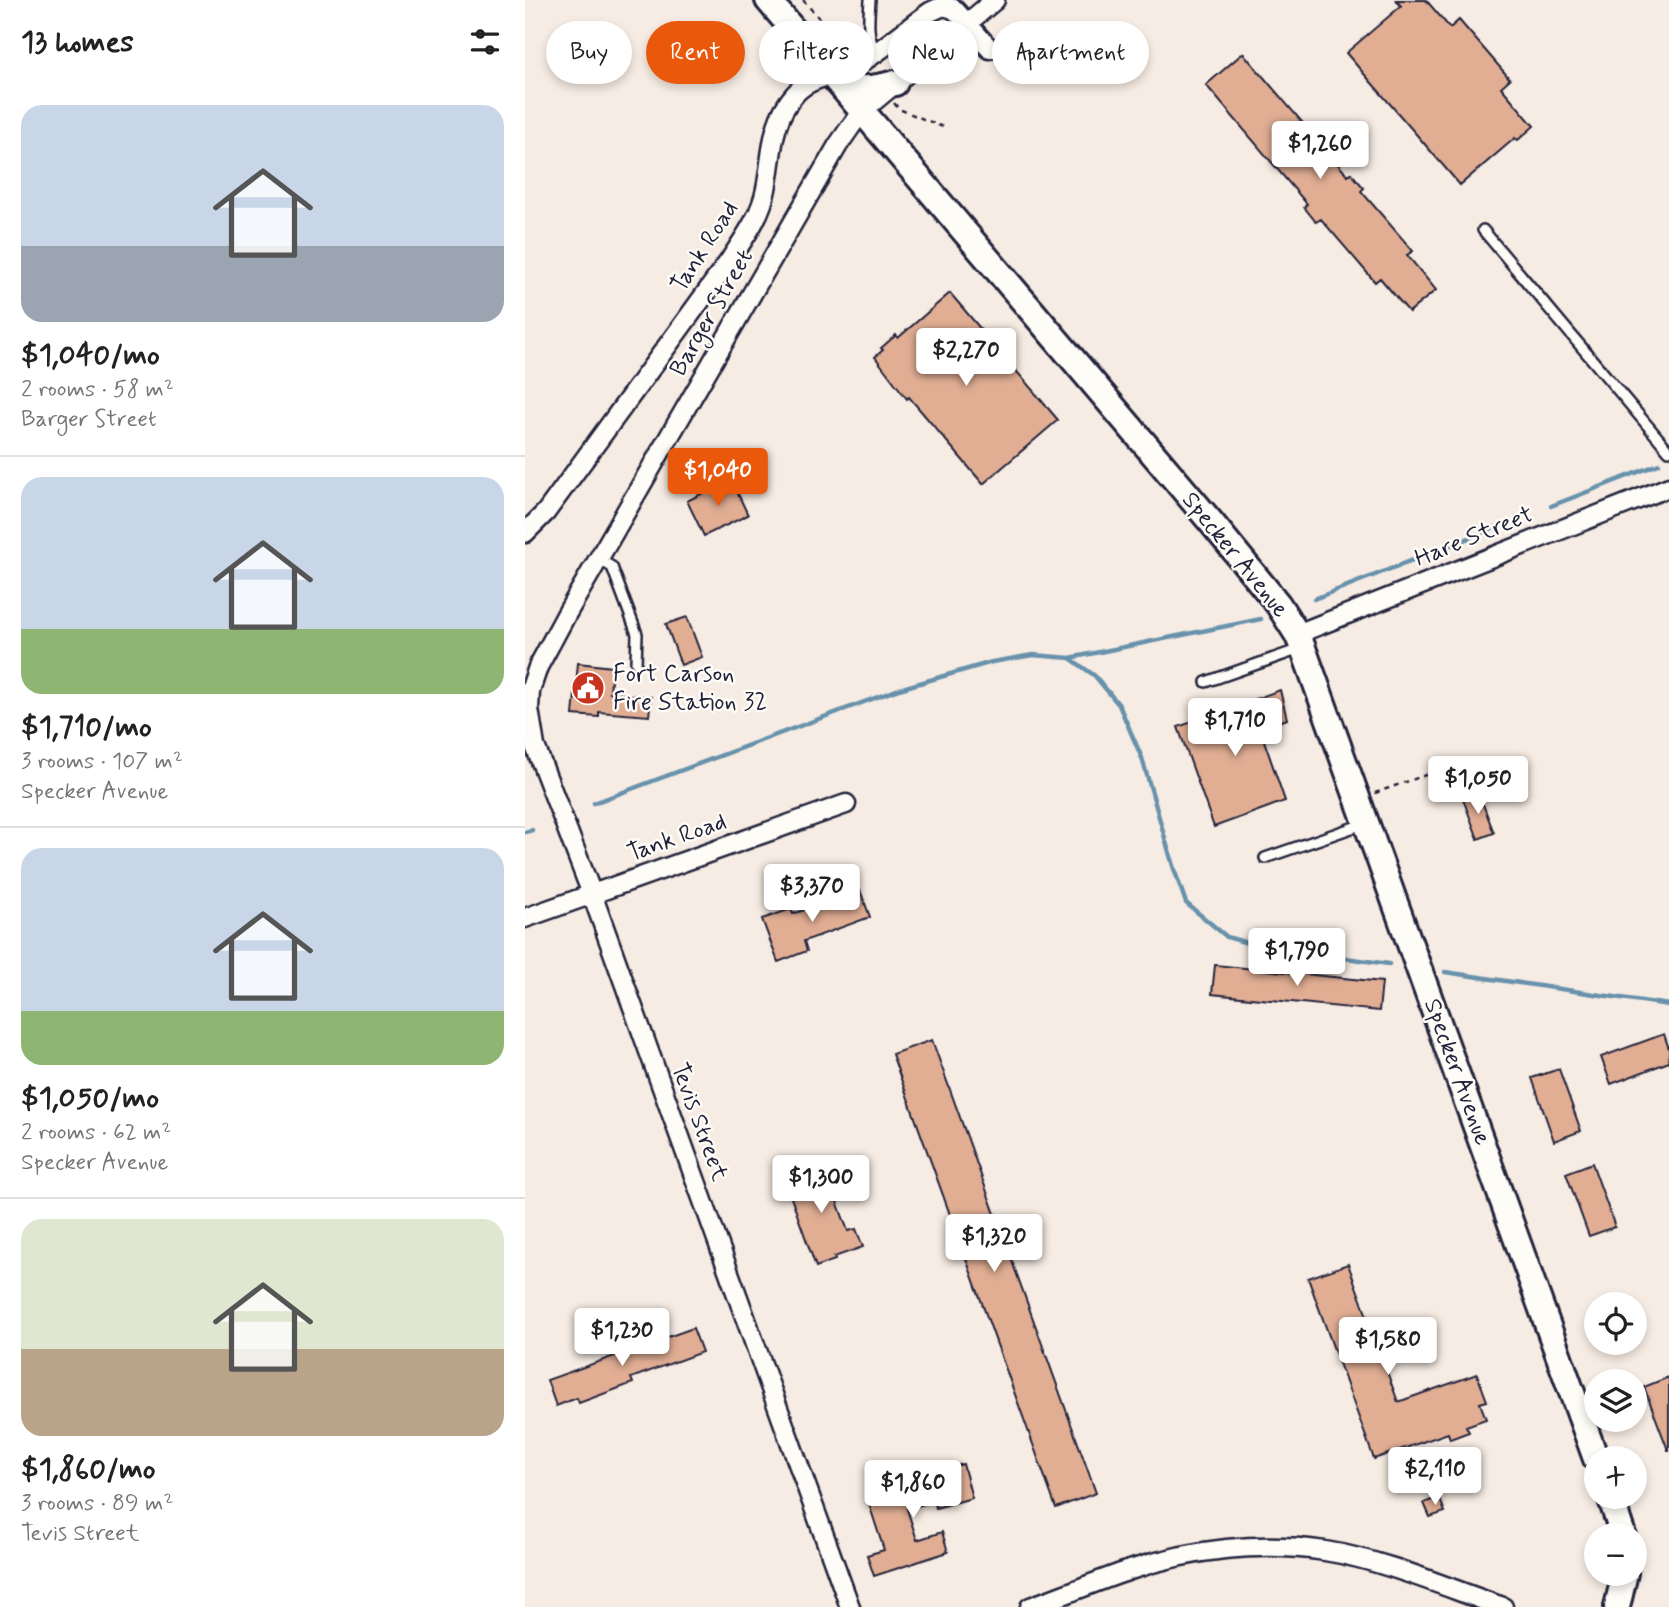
<!DOCTYPE html>
<meta charset="utf-8">
<style>
body{margin:0;font-family:Mynerve,sans-serif;background:#f6f6f6;color:#222;height:100vh;display:flex;flex-direction:column;font-size:26px;white-space:nowrap}
*{box-sizing:border-box;margin:0}
p{font-size:23px;color:#767676}
.icon{flex:none;width:38px;height:38px;fill:none;stroke:currentColor;stroke-width:2;stroke-linecap:round;stroke-linejoin:round}
.map{position:relative;flex:1;overflow:hidden}
.sheet{display:flex;flex-direction:column;background:#fff;width:525px}
.sheet>*{flex:none}
.banner{position:absolute;left:21px;top:21px;width:665px;height:63px;display:flex;gap:14px}
.buttons{position:absolute;left:1059px;top:1292px;display:grid;gap:14px}
.buttons a{display:grid;place-items:center;width:63px;height:63px;border-radius:50%;background:#fff;box-shadow:0 4px 10px #0003;font-size:35px}
.price{position:absolute;translate:-50% -60px;padding:0 16px;border-radius:7px;background:#fff;color:#222;font-size:23px;line-height:46px;filter:drop-shadow(0 2px 4px #0008)}
.price::after{content:'';position:absolute;left:50%;top:42px;width:21px;height:16px;margin-left:-10px;background:inherit;clip-path:polygon(0 0,100% 0,50% 100%)}
.price.on{background:#ea580c;color:#fff}
ul{padding:0;list-style:none}
li{display:grid;align-content:center;gap:14px;height:371px;padding:0 21px}
li+li{border-top:2px solid #e0e0e0}
li span{display:grid;place-items:center;height:217px;border-radius:21px;color:#555}
li>.icon{margin-inline-start:auto}
span .icon{width:126px;height:126px;fill:#fffc;stroke-width:1}
li b{font-size:30px}
h2{display:flex;justify-content:space-between;align-items:center;height:84px;padding:0 21px;font-size:30px}
.tag{padding:0 24px;border-radius:32px;background:#fff;box-shadow:0 4px 10px #0003;font-size:24px;line-height:63px}
.tag.on{background:#ea580c;color:#fff}
main{display:flex;flex:1;min-height:0}
.map>svg:first-child{display:block}
.lines{fill:none;stroke-linecap:round;stroke-linejoin:round}
.stream{stroke:#6892ac;stroke-width:4.5}
.building{fill:#e1ae94;stroke:#22223b;stroke-width:2}
.lane-casing{stroke:#22223b;stroke-width:14}
.street-casing{stroke:#22223b;stroke-width:23}
.secondary-casing{stroke:#22223b;stroke-width:30}
.path{stroke:#22223b;stroke-width:2.5;stroke-dasharray:5 5;stroke-linecap:butt}
.lane{stroke:#fdfcf7;stroke-width:9}
.street{stroke:#fdfcf7;stroke-width:18}
.secondary{stroke:#fdfcf7;stroke-width:24}
.labels{text-anchor:middle;dominant-baseline:central;stroke-width:5;stroke-linejoin:round;paint-order:stroke}
.street-label{font-size:24px;fill:#22223b;stroke:#fdfcf7}
.poi-label{font-size:24px;fill:#22223b;stroke:#fdfcf7;text-anchor:start}
</style>
<main>
<section class="sheet">
<h2>13 homes<svg class="icon" aria-label="filters" viewBox="0 0 24 24"><path d="M4 7h16M4 17h16"/><circle cx="9" cy="7" r="2"/><circle cx="15" cy="17" r="2"/></svg></h2>
<ul>
<li><span style="background:linear-gradient(#c9d6e8 65%,#9aa5b1 0)"><svg class="icon" aria-label="home" viewBox="0 0 24 24"><path d="M3 11l9-7 9 7M6 9v11h12V9"/></svg></span><div><b>$1,040/mo</b><p>2 rooms · 58 m²</p><p>Barger Street</p></div></li>
<li><span style="background:linear-gradient(#c9d6e8 70%,#8fb573 0)"><svg class="icon" aria-label="home" viewBox="0 0 24 24"><path d="M3 11l9-7 9 7M6 9v11h12V9"/></svg></span><div><b>$1,710/mo</b><p>3 rooms · 107 m²</p><p>Specker Avenue</p></div></li>
<li><span style="background:linear-gradient(#c9d6e8 75%,#8fb573 0)"><svg class="icon" aria-label="home" viewBox="0 0 24 24"><path d="M3 11l9-7 9 7M6 9v11h12V9"/></svg></span><div><b>$1,050/mo</b><p>2 rooms · 62 m²</p><p>Specker Avenue</p></div></li>
<li><span style="background:linear-gradient(#dfe7d0 60%,#b9a48a 0)"><svg class="icon" aria-label="home" viewBox="0 0 24 24"><path d="M3 11l9-7 9 7M6 9v11h12V9"/></svg></span><div><b>$1,860/mo</b><p>3 rooms · 89 m²</p><p>Tevis Street</p></div></li>
</ul>
</section>
<div class="map">
<svg width="1144" height="1607" viewBox="0 0 1144 1607">
<rect width="100%" height="100%" fill="#f7ece3"/>
<filter id="ink" filterUnits="userSpaceOnUse"><feTurbulence type="fractalNoise" baseFrequency=".0143" numOctaves="2"/><feDisplacementMap in="SourceGraphic" scale="14" xChannelSelector="R" yChannelSelector="G"/><feConvolveMatrix kernelMatrix="1 2 1 2 8 2 1 2 1" color-interpolation-filters="sRGB"/></filter>
<g filter="url(#ink)">
<g class="lines">
<path class="stream" d="M1026,506L1134,464
M789,599L977,525
M545,658L736,619
M69,803L374,689L467,662L508,655L545,658L570,676L594,705L617,758L648,866L661,903L702,937L733,946L864,964
M0,832L7,830
M920,972L1144,1005"/>
</g>
<path class="building" d="M871,0H901L925,28L934,20L985,79L976,87L1009,126L993,140L990,138L935,185L821,53L876,6Z
M718,53L823,176L826,173L839,188L836,191L888,251L882,255L911,290L884,312L855,278L850,282L796,219L791,222L779,207L782,204L681,85Z
M425,293L533,420L458,484L384,397L382,399L350,357L358,350L356,348L371,335L373,338Z
M206,479L223,515L179,536L162,501Z
M162,617L177,657L156,665L141,624Z
M53,663L87,667L85,693L126,697L124,716L74,712V717L48,715Z
M755,690L762,719L735,729L760,801L689,827L653,727Z
M954,794L969,833L953,839L938,799Z
M335,890L345,917L279,941L282,951L253,962L237,919L266,909L268,914Z
M690,965L857,982L854,1011L687,994Z
M1139,1034L1144,1049V1062L1086,1084L1076,1057Z
M407,1040L571,1493L531,1508L367,1054Z
M1034,1069L1056,1131L1029,1141L1007,1078Z
M307,1163L314,1182L306,1185L323,1231L331,1229L338,1247L309,1257L310,1260L291,1267L259,1178L278,1171L279,1174Z
M1067,1163L1090,1227L1064,1236L1041,1173Z
M823,1264L873,1402L952,1374L962,1401L955,1403L961,1419L941,1426L944,1432L925,1439L923,1433L849,1459L783,1278Z
M168,1328L177,1352L106,1378L108,1383L54,1403L52,1398L31,1406L22,1380Z
M1144,1377V1450H1143L1119,1387Z
M438,1464L447,1498L411,1508L409,1501L382,1509L392,1540L417,1532L423,1552L349,1576L342,1555L359,1550L342,1498L415,1477L413,1471Z
M914,1497L920,1512L905,1517L899,1503Z"/>
<g class="lines">
<defs>
<path id="lane" d="M345,0C344,18 341,36 351,52
M958,230L1144,451
M73,559L87,567L112,634L111,663
M681,682L775,649
M740,858L841,823"/>
<path id="street" d="M0,533L21,512L205,260C219,238 236,216 241,189C248,154 245,122 270,94C285,76 312,76 332,65C358,50 381,29 405,12L418,6L429,9L465,49
M772,634L1144,487
M5,691L4,709L10,746L67,894L325,1607
M0,692L5,691L13,667L41,615L313,145L336,112L470,0
M0,918L321,804
M505,1607C539,1595 572,1581 605,1570C667,1549 736,1541 800,1551C858,1560 923,1588 978,1607"/>
<path id="secondary" d="M243,0L686,522L753,604L772,634L778,648L1071,1459
M311,80C332,92 348,89 370,83
M1085,1496L1098,1535
M1092,1607L1100,1573"/>
</defs>
<use href="#lane" class="lane-casing"/>
<use href="#street" class="street-casing"/>
<use href="#secondary" class="secondary-casing"/>
<path class="path" d="M278,0L323,51
M369,103L374,109L418,127
M850,793L909,772"/>
<use href="#lane" class="lane"/>
<use href="#street" class="street"/>
<use href="#secondary" class="secondary"/>
</g>
</g>
<defs>
<symbol id="civic-disc" viewBox="-11 -11 22 22"><circle r="9.5" fill="#c8321e" stroke="#fdfcf7"/><path d="M-.6-6.5H3V-4.5H.6V-3L4-1V1h2V6H-6V1h2V-1L-.6-3ZM-1.2 2.5V6h2.4V2.5Z" fill="#fff"/></symbol>
</defs>
<g fill-rule="evenodd">
<use href="#civic-disc" x="44" y="669" width="38" height="38"/>
</g>
<g class="labels">
<g class="street-label">
<text transform="translate(180 247) rotate(-57)">Tank Road</text>
<text transform="translate(187 313) rotate(-60)">Barger Street</text>
<text transform="translate(949 537) rotate(-22)">Hare Street</text>
<text transform="translate(710 555) rotate(51)">Specker Avenue</text>
<text transform="translate(152 838) rotate(-19)">Tank Road</text>
<text transform="translate(932 1072) rotate(70)">Specker Avenue</text>
<text transform="translate(174 1122) rotate(70)">Tevis Street</text>
</g>
<g class="poi-label">
<text x="88" y="674">Fort Carson<tspan x="88" dy="28">Fire Station 32</tspan></text>
</g>
</g>
</svg>
<div class="buttons">
<a><svg class="icon" aria-label="locate" viewBox="0 0 24 24"><circle cx="12" cy="12" r="6"/><path d="M12 2v4M12 18v4M2 12h4M18 12h4"/></svg></a>
<a><svg class="icon" aria-label="layers" viewBox="0 0 24 24"><path d="M12 4l9 5-9 5-9-5zM3 14l9 5 9-5"/></svg></a>
<a>+</a>
<a>−</a>
</div>
<b class="price" style="left:795px;top:181px">$1,260</b>
<b class="price" style="left:441px;top:388px">$2,270</b>
<b class="price on" style="left:193px;top:508px">$1,040</b>
<b class="price" style="left:710px;top:758px">$1,710</b>
<b class="price" style="left:953px;top:816px">$1,050</b>
<b class="price" style="left:287px;top:924px">$3,370</b>
<b class="price" style="left:772px;top:988px">$1,790</b>
<b class="price" style="left:296px;top:1215px">$1,300</b>
<b class="price" style="left:469px;top:1274px">$1,320</b>
<b class="price" style="left:97px;top:1368px">$1,230</b>
<b class="price" style="left:863px;top:1377px">$1,580</b>
<b class="price" style="left:910px;top:1507px">$2,110</b>
<b class="price" style="left:388px;top:1520px">$1,860</b>
<div class="banner">
<a class="tag">Buy</a>
<a class="tag on">Rent</a>
<a class="tag">Filters</a>
<a class="tag">New</a>
<a class="tag">Apartment</a>
</div>
</div>
</main>
